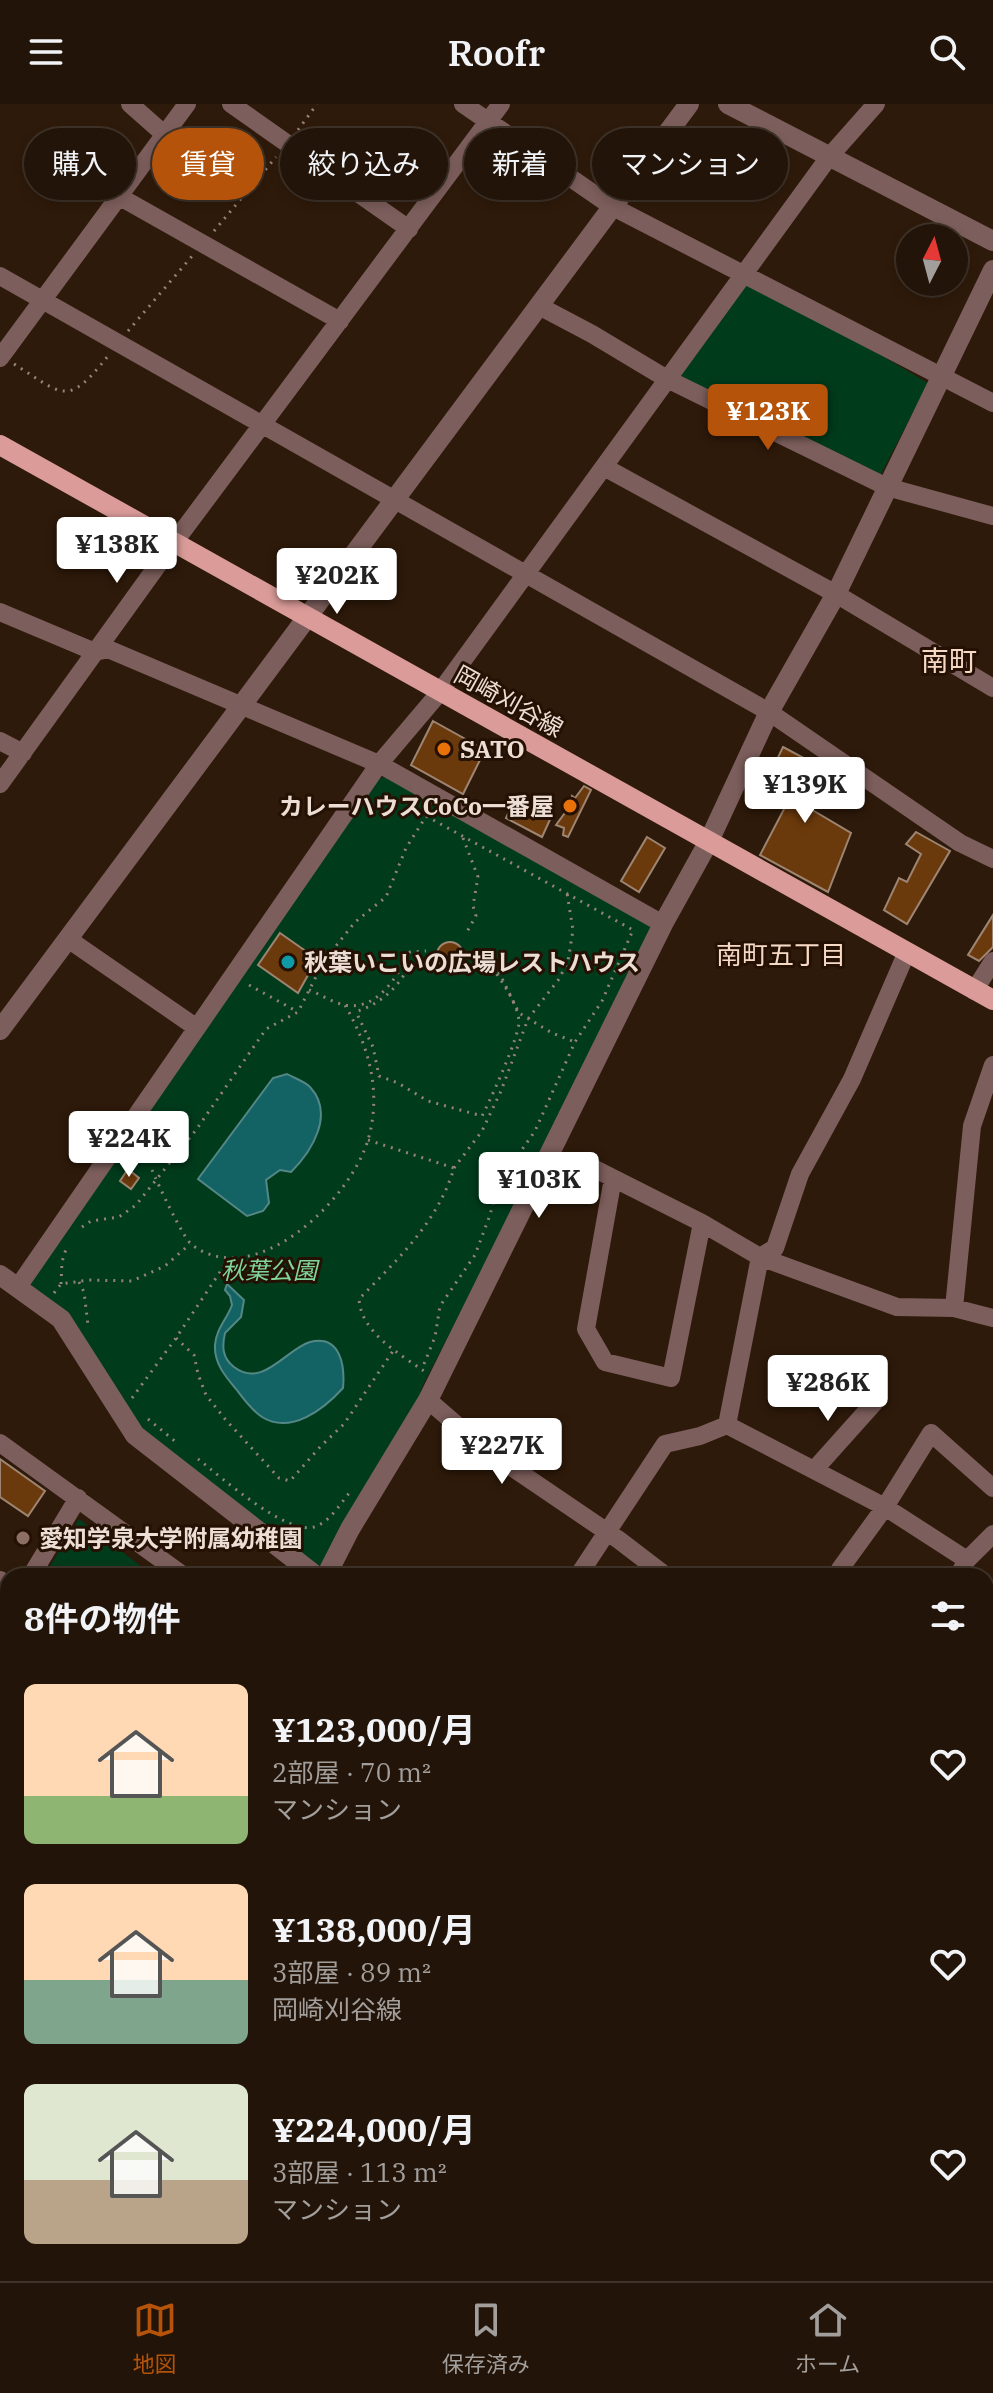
<!DOCTYPE html>
<html lang="ja">
<meta charset="utf-8">
<style>
body{margin:0;font-family:"IBM Plex Serif","Noto Sans JP",serif;background:#2e2116;color:#f1f3f6;height:100vh;display:flex;flex-direction:column;font-size:30px;white-space:nowrap}
*{box-sizing:border-box;margin:0}
p{font-size:26px;color:#a29e9c}
.icon{flex:none;width:44px;height:44px;fill:none;stroke:currentColor;stroke-width:2;stroke-linecap:round;stroke-linejoin:round}
.map{position:relative;flex:1;overflow:hidden}
.drawer{position:absolute;left:0px;top:1464px;width:994px;height:714px;display:flex;flex-direction:column;background:#221408;border-radius:24px 24px 0 0;box-shadow:0 4px 12px #0003,0 0 0 2px #3f3329}
.drawer>*{flex:none}
.top-card{position:absolute;left:24px;top:24px;width:946px;height:72px;display:flex;gap:16px}
.needle{width:52px;rotate:6deg}
.buttons{position:absolute;left:896px;top:120px;display:grid;gap:16px}
.buttons a{display:grid;place-items:center;width:72px;height:72px;border-radius:50%;background:#221408;box-shadow:0 4px 12px #0003,0 0 0 2px #3f3329;font-size:40px}
.price{position:absolute;translate:-50% -68px;padding:0 18px;border-radius:8px;background:#fff;color:#222;font-size:26px;line-height:52px;filter:drop-shadow(0 2px 4px #0008)}
.price::after{content:'';position:absolute;left:50%;top:48px;width:24px;height:18px;margin-left:-12px;background:inherit;clip-path:polygon(0 0,100% 0,50% 100%)}
.price.current{background:#b45309;color:#fff}
ul{padding:0;list-style:none}
li{display:flex;align-items:center;gap:24px;height:200px;padding:0 24px}
li span{display:grid;place-items:center;flex:none;width:224px;height:160px;border-radius:12px;color:#555}
li>.icon{margin-inline-start:auto}
span .icon{width:96px;height:96px;fill:#fffc;stroke-width:1}
li b{font-size:34px}
h2{display:flex;justify-content:space-between;align-items:center;height:96px;padding:0 24px;font-size:34px}
.tag{padding:0 28px;border-radius:36px;background:#221408;box-shadow:0 4px 12px #0003,0 0 0 2px #3f3329;font-size:28px;line-height:72px}
.tag.current{background:#b45309;color:#fff}
header{display:flex;justify-content:space-between;align-items:center;height:104px;padding:0 24px;background:#221408;font-size:36px;font-weight:600}
.dock{display:flex;justify-content:space-around;align-items:center;height:112px;border-top:2px solid #3f3329;background:#221408;font-size:22px;color:#a29e9c}
.dock a{display:grid;justify-items:center;gap:4px}
.dock .current{color:#b45309}
.map>svg:first-child{display:block}
.green{fill:#003b1c}
.water{fill:#136264;stroke:#548786;stroke-width:2}
.building{fill:#6b3a0c;stroke:#9e8573;stroke-width:2}
.lines{fill:none;stroke-linecap:round;stroke-linejoin:round}
.path{stroke:#948376;stroke-width:3;stroke-dasharray:2 6;stroke-linecap:butt}
.minor{stroke:#7c5e5c;stroke-width:18}
.tertiary{stroke:#7c5e5c;stroke-width:20}
.primary{stroke:#db9c99;stroke-width:20}
.food-dot{fill:#e8710a;stroke:#241103;stroke-width:3}
.culture-dot{fill:#0f9aa8;stroke:#241103;stroke-width:3}
.education-dot{fill:#8d6e63;stroke:#241103;stroke-width:3}
.labels{text-anchor:middle;dominant-baseline:central;stroke-width:6;stroke-linejoin:round;paint-order:stroke}
.street-label{font-size:24px;fill:#ecded4;stroke:#241103}
.poi-label{font-size:24px;font-weight:bold;fill:#ecded4;stroke:#241103;text-anchor:start}
.park-label{font-size:24px;font-style:italic;fill:#80d69b;stroke:#241103}
.neighbourhood-label{font-size:26px;fill:#f5d9c5;stroke:#241103}
.quarter-label{font-size:28px;fill:#f5d9c5;stroke:#241103}
</style>
<header><svg class="icon" aria-label="menu" viewBox="0 0 24 24"><path d="M4 6h16M4 12h16M4 18h16"/></svg>Roofr<svg class="icon" aria-label="search" viewBox="0 0 24 24"><circle cx="10" cy="10" r="6"/><path d="M15 15l6 6"/></svg></header>
<div class="map">
<svg width="993" height="2177" viewBox="0 0 993 2177">
<rect width="100%" height="100%" fill="#2e1a0a"/>
<path class="green" d="M744,170L928,279L880,372L667,275Z
M387,673L652,822L515,1103L421,1285L420,1297L322,1460L316,1463L140,1326L32,1185L31,1176L378,674Z
M79,1415L154,1472H44Z"/>
<path class="water" d="M287,970C294,974 304,977 310,983C335,1010 312,1047 291,1068L280,1066L266,1076L269,1099L263,1107L247,1112L198,1075L273,974Z
M227,1180L244,1196L241,1213L225,1229C222,1242 222,1254 234,1263C263,1285 286,1245 310,1238C341,1230 345,1263 343,1284C324,1305 291,1331 262,1313C251,1306 243,1294 236,1285C225,1272 214,1259 215,1241C216,1225 227,1215 232,1201L230,1192L225,1186Z"/>
<path class="building" d="M433,617L485,646L463,690L411,661Z
M783,643L830,668L809,704L851,729L828,788L760,751L793,688L768,674Z
M584,682L591,686L568,733L563,731L564,724L556,721L570,702L572,692L575,694Z
M517,691L553,709L542,733L506,714Z
M916,728L950,747L907,820L884,806L899,774L907,778L921,750L906,740Z
M647,733L665,744L639,788L621,777Z
M993,811V843L979,857L968,851Z
M280,829L317,855L298,889L258,861Z
M437 851a13 13 0 1 1 26 0a13 13 0 1 1-26 0Z
M128,1065L139,1074L131,1085L120,1077Z
M0,1355L45,1387L28,1412L0,1393Z"/>
<g class="lines">
<path class="path" d="M298,26L317,0
M214,127L276,53
M128,227L193,151
M14,260C65,292 67,303 108,252
M463,734L478,773L473,802L476,812L465,831
M427,855L412,857C400,881 384,898 358,907L357,910L373,943L379,972L398,979L428,997L482,1012C490,997 519,933 519,918C518,899 501,877 491,861L472,859
M473,855L494,858L519,909L552,929L575,938
M249,881L298,908
M309,886C320,890 333,899 345,901C378,907 397,872 410,848L426,847
M368,1036L454,1064C438,1118 397,1156 359,1195C361,1228 398,1249 424,1267
M454,1064L482,1027L501,987L528,915L559,875L568,857L573,826L567,789
M152,1066C158,1080 183,1134 192,1141C256,1188 350,1096 368,1036C382,988 369,943 345,901
M82,1123L91,1117L119,1113L136,1101L196,1026L266,925L298,908L324,857L355,818L386,793L406,744L430,706
M79,1178L84,1188L88,1221
M61,1180L62,1158L66,1145
M54,1189L61,1180L89,1176L132,1177L165,1162L190,1140
M176,1234L194,1251L198,1270L206,1291L225,1315L279,1374L290,1377L320,1343L344,1320L395,1244
M424,1260L435,1233L440,1202L475,1151L490,1111L498,1080L535,1027L575,938L602,897L633,826L426,712
M132,1294L176,1234L228,1156
M148,1315L176,1338
M198,1355C221,1373 286,1431 314,1423C330,1418 340,1400 350,1388"/>
<path class="minor" d="M130,0L164,30
M231,0L409,125
M463,0L613,103L993,299
M120,93L340,217
M0,172L769,608L960,739L993,755
M539,202L592,230L667,275L887,383L993,412
M0,254L187,0
M604,363L836,490L993,584
M0,508L95,548L108,545L379,660L663,820
M0,637L23,649
M0,680L173,440L501,0
M68,835L197,924
M974,887L993,857
M591,1063L702,1119L760,1153L897,1203L954,1204L993,1214
M613,1074L586,1225L605,1258L671,1274L702,1119
M18,1183L379,660L440,588L829,53L876,0
M954,1204L972,1022L993,961
M428,1296L482,1343L619,1436L666,1472
M727,1321L885,1403L967,1456L958,1472
M0,1339L184,1472
M814,1366L874,1299
M967,1456L993,1430
M31,1472L78,1394
M578,1472L665,1340L700,1332L727,1321L760,1153L775,1144L800,1070L852,975L906,850
M849,1472L840,1465L885,1403L931,1329L993,1384
M0,1476L8,1481
M986,1521L993,1529
M0,1523L8,1510
M986,1571L993,1561
M986,1680L993,1672
M0,1710L8,1716
M986,1732L993,1738
M0,1903L8,1890
M986,1926L993,1932
M0,1990L8,1995
M986,2011L993,2008
M0,2092L8,2088
M113,2170L117,2177
M800,2173L808,2170
M338,2177L348,2170
M363,2177L372,2170
M622,2177L627,2170"/>
<path class="tertiary" d="M728,0L993,137
M0,926L689,0
M0,1171L61,1215L135,1331L316,1472
M326,1472L350,1425L428,1296L663,820L709,737L769,608L836,490L993,166"/>
<path class="primary" d="M0,341L993,896"/>
</g>
<g class="food-dot">
<circle cx="444" cy="645" r="8"/>
<circle cx="570" cy="702" r="8"/>
</g>
<circle class="culture-dot" cx="288" cy="858" r="8"/>
<circle class="education-dot" cx="23" cy="1434" r="8"/>
<g class="labels">
<g class="street-label">
<text transform="translate(509 597) rotate(29)">岡崎刈谷線</text>
</g>
<g class="poi-label">
<text x="460" y="645">SATO</text>
<text x="554" y="702" text-anchor="end">カレーハウスCoCo一番屋</text>
<text x="304" y="858">秋葉いこいの広場レストハウス</text>
<text x="39" y="1434">愛知学泉大学附属幼稚園</text>
</g>
<g class="park-label">
<text x="269" y="1166">秋葉公園</text>
</g>
<g class="neighbourhood-label">
<text x="781" y="850">南町五丁目</text>
</g>
<g class="quarter-label">
<text x="949" y="556">南町</text>
</g>
</g>
</svg>
<div class="buttons">
<a><svg class="needle" viewBox="-14 -14 28 28"><path d="M0-13l5 13h-10z" fill="#e53935"/><path d="M0 13l5-13h-10z" fill="#a29e9c"/></svg></a>
</div>
<b class="price current" style="left:768px;top:348px">¥123K</b>
<b class="price" style="left:117px;top:481px">¥138K</b>
<b class="price" style="left:337px;top:512px">¥202K</b>
<b class="price" style="left:805px;top:721px">¥139K</b>
<b class="price" style="left:129px;top:1075px">¥224K</b>
<b class="price" style="left:539px;top:1116px">¥103K</b>
<b class="price" style="left:828px;top:1319px">¥286K</b>
<b class="price" style="left:502px;top:1382px">¥227K</b>
<div class="top-card">
<a class="tag">購入</a>
<a class="tag current">賃貸</a>
<a class="tag">絞り込み</a>
<a class="tag">新着</a>
<a class="tag">マンション</a>
</div>
<section class="drawer">
<h2>8件の物件<svg class="icon" aria-label="filters" viewBox="0 0 24 24"><path d="M4 7h16M4 17h16"/><circle cx="9" cy="7" r="2"/><circle cx="15" cy="17" r="2"/></svg></h2>
<ul>
<li><span style="background:linear-gradient(#ffd9b3 70%,#8fb573 0)"><svg class="icon" aria-label="home" viewBox="0 0 24 24"><path d="M3 11l9-7 9 7M6 9v11h12V9"/></svg></span><div><b>¥123,000/月</b><p>2部屋 · 70 m²</p><p>マンション</p></div><svg class="icon" aria-label="heart" viewBox="0 0 24 24"><path d="M12 20l-8-8c-3-5 5-10 8-4 3-6 11-1 8 4z"/></svg></li>
<li><span style="background:linear-gradient(#ffd9b3 60%,#7fa58c 0)"><svg class="icon" aria-label="home" viewBox="0 0 24 24"><path d="M3 11l9-7 9 7M6 9v11h12V9"/></svg></span><div><b>¥138,000/月</b><p>3部屋 · 89 m²</p><p>岡崎刈谷線</p></div><svg class="icon" aria-label="heart" viewBox="0 0 24 24"><path d="M12 20l-8-8c-3-5 5-10 8-4 3-6 11-1 8 4z"/></svg></li>
<li><span style="background:linear-gradient(#dfe7d0 60%,#b9a48a 0)"><svg class="icon" aria-label="home" viewBox="0 0 24 24"><path d="M3 11l9-7 9 7M6 9v11h12V9"/></svg></span><div><b>¥224,000/月</b><p>3部屋 · 113 m²</p><p>マンション</p></div><svg class="icon" aria-label="heart" viewBox="0 0 24 24"><path d="M12 20l-8-8c-3-5 5-10 8-4 3-6 11-1 8 4z"/></svg></li>
</ul>
</section>
</div>
<nav class="dock">
<a class="current"><svg class="icon" aria-label="map" viewBox="0 0 24 24"><path d="M3 6l6-2 6 2 6-2v14l-6 2-6-2-6 2zM9 4v14M15 6v14"/></svg>地図</a>
<a><svg class="icon" aria-label="saved" viewBox="0 0 24 24"><path d="M7 4h10v16l-5-4-5 4z"/></svg>保存済み</a>
<a><svg class="icon" aria-label="home" viewBox="0 0 24 24"><path d="M3 11l9-7 9 7M6 9v11h12V9"/></svg>ホーム</a>
</nav>
